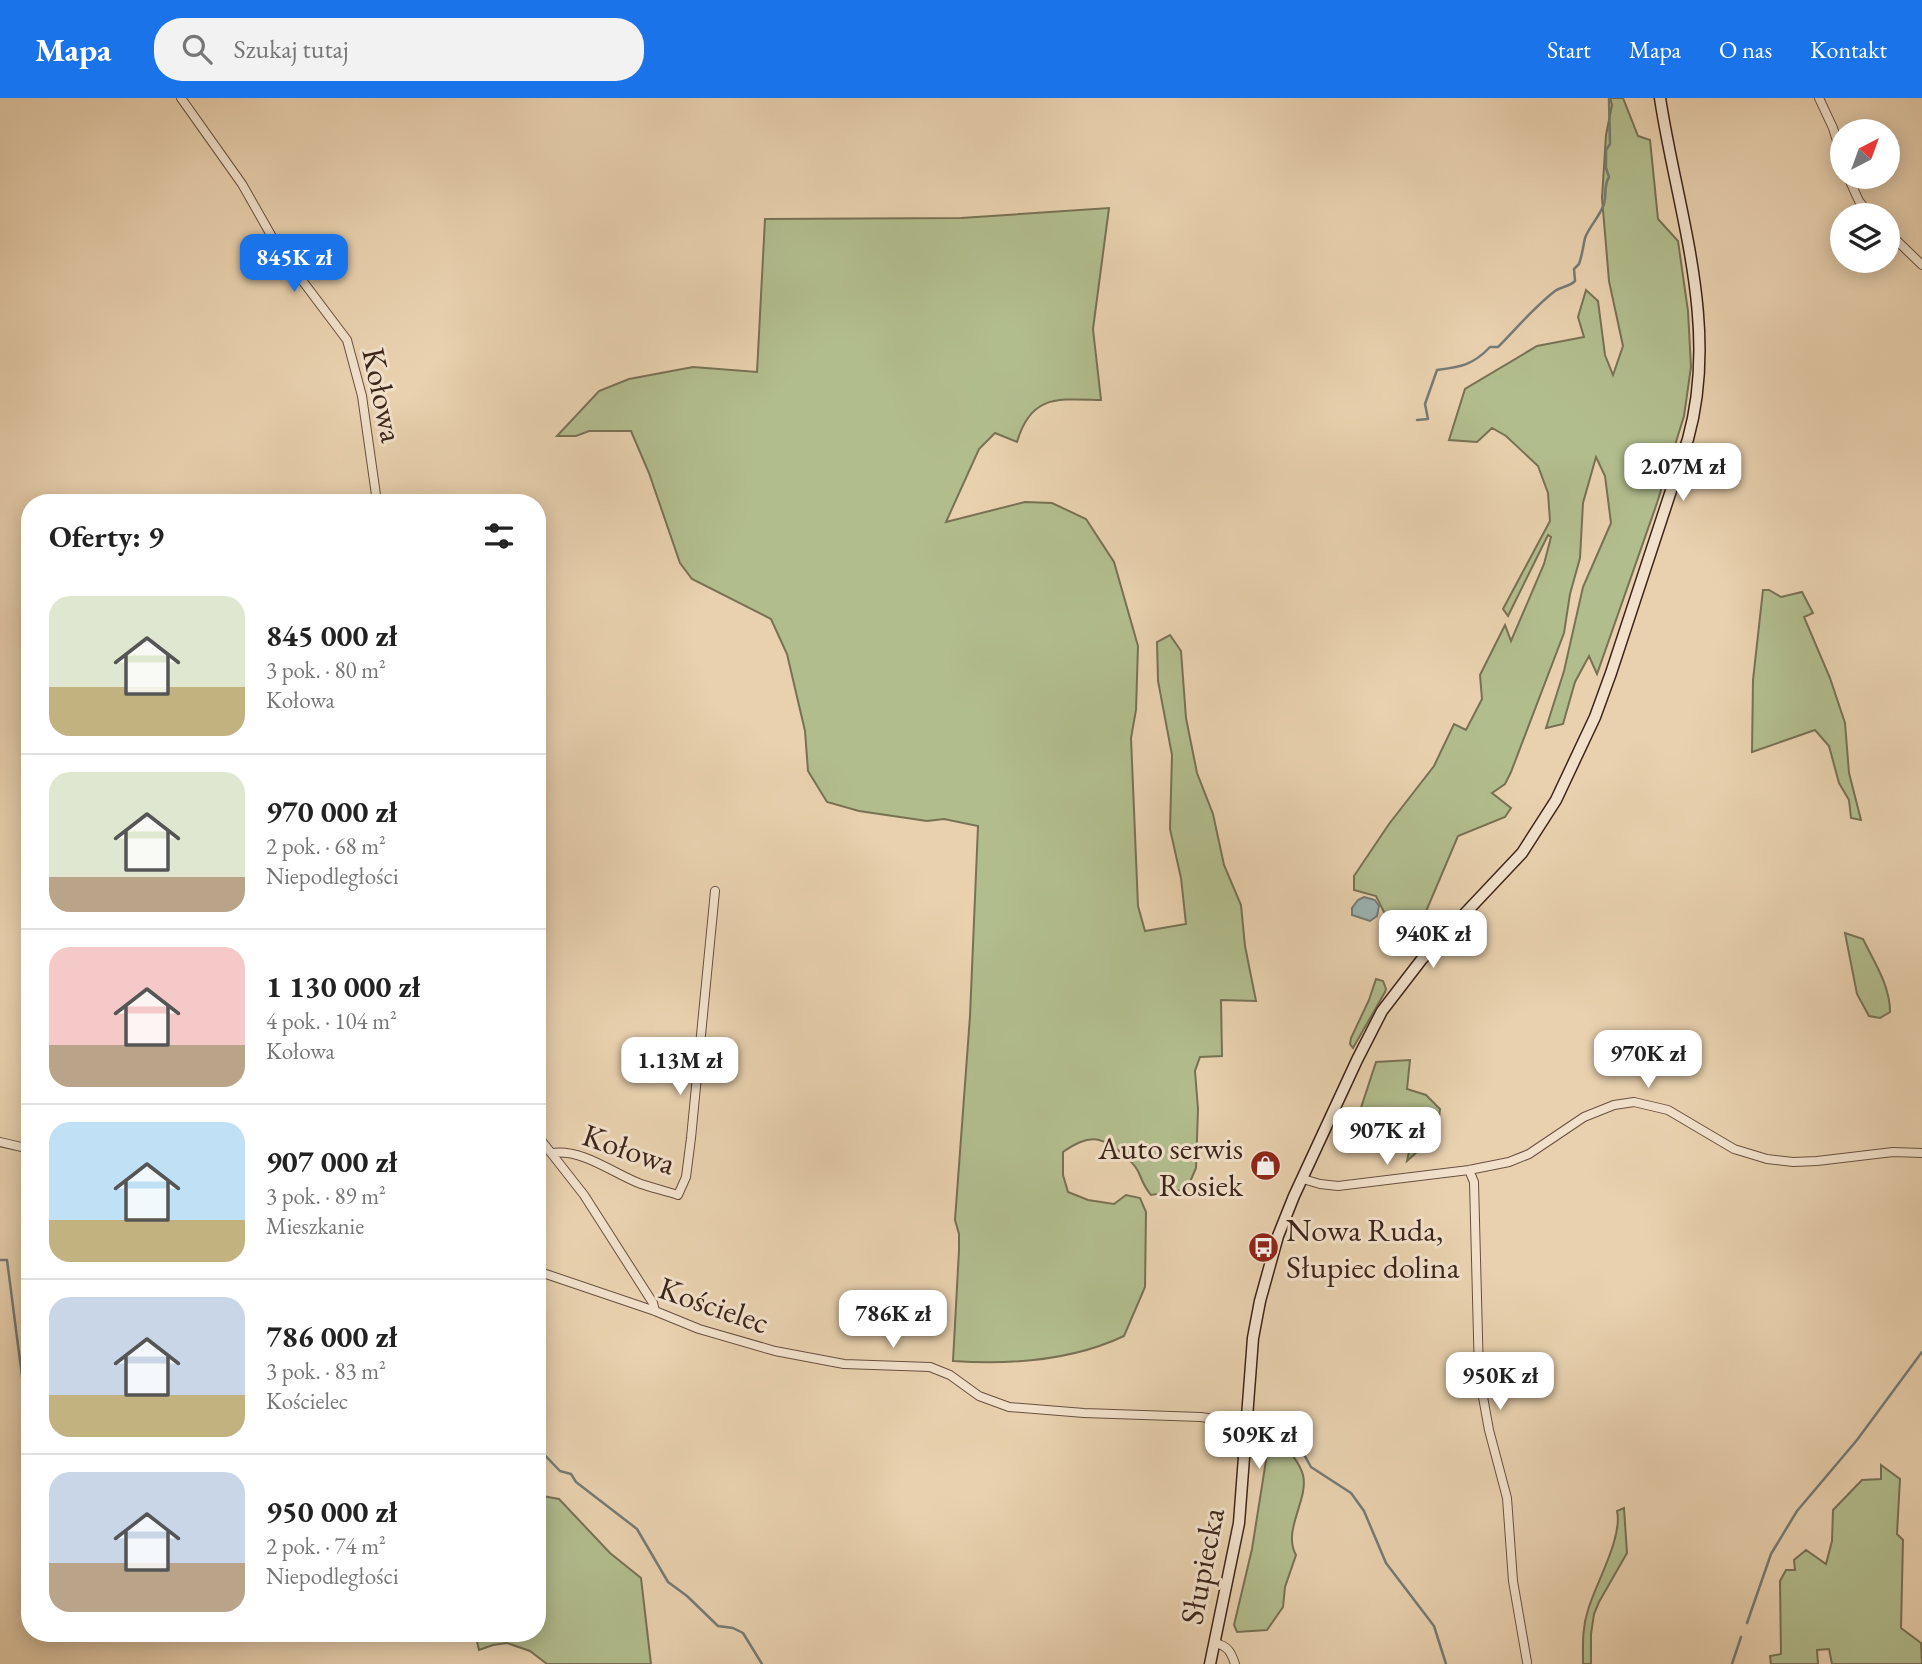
<!DOCTYPE html>
<html lang="pl">
<meta charset="utf-8">
<style>
body{margin:0;font-family:"EB Garamond",serif;background:#f2f2f2;color:#222;height:100vh;display:flex;flex-direction:column;font-size:26px;white-space:nowrap}
*{box-sizing:border-box;margin:0}
p{font-size:23px;color:#767676}
.icon{flex:none;width:38px;height:38px;fill:none;stroke:currentColor;stroke-width:2;stroke-linecap:round;stroke-linejoin:round}
.map{position:relative;flex:1;overflow:hidden}
.side{position:absolute;left:21px;top:396px;width:525px;height:1148px;display:flex;flex-direction:column;background:#fff;border-radius:28px;box-shadow:0 4px 18px #0003}
.side>*{flex:none}
.needle{width:46px;rotate:41deg}
.fabs{position:absolute;left:1830px;top:21px;display:grid;gap:14px}
.fabs a{display:grid;place-items:center;width:70px;height:70px;border-radius:50%;background:#fff;box-shadow:0 4px 18px #0003;font-size:35px}
.price{position:absolute;translate:-50% -60px;padding:0 16px;border-radius:14px;background:#fff;color:#222;font-size:23px;line-height:46px;filter:drop-shadow(0 2px 4px #0008)}
.price::after{content:'';position:absolute;left:50%;top:42px;width:21px;height:16px;margin-left:-10px;background:inherit;clip-path:polygon(0 0,100% 0,50% 100%)}
.price.selected{background:#1a73e8;color:#fff}
ul{padding:0;list-style:none}
li{display:flex;align-items:center;gap:21px;height:175px;padding:0 28px}
li+li{border-top:2px solid #e0e0e0}
li span{display:grid;place-items:center;flex:none;width:196px;height:140px;border-radius:21px;color:#555}
li>.icon{margin-inline-start:auto}
span .icon{width:84px;height:84px;fill:#fffc;stroke-width:1}
li b{font-size:30px}
h2{display:flex;justify-content:space-between;align-items:center;height:84px;padding:0 28px;font-size:30px}
header{display:flex;align-items:center;gap:42px;box-sizing:border-box;height:98px;padding:0 35px;background:#1a73e8;color:#fff}
header strong{font-size:33px}
nav{display:flex;gap:38px;margin-inline-start:auto;font-size:24px}
.search{width:490px;height:63px;background:#f2f2f2;display:flex;align-items:center;gap:18px;box-sizing:border-box;padding:0 24px;border-radius:28px;color:#767676;font-size:26px}
.map>svg:first-child{display:block}
.green{fill:#b2bd8e;stroke:#787154;stroke-width:2}
.water{fill:#9bb5b5;stroke:#757b77;stroke-width:2}
.lines{fill:none;stroke-linecap:round;stroke-linejoin:round}
.stream{stroke:#757b77;stroke-width:2.5}
.street-casing{stroke:#68503f;stroke-width:10}
.secondary-casing{stroke:#3d251a;stroke-width:13}
.street{stroke:#f1e1cb;stroke-width:8}
.secondary{stroke:#f1e1cb;stroke-width:10}
.labels{text-anchor:middle;dominant-baseline:central;stroke-width:6;stroke-linejoin:round;paint-order:stroke}
.street-label{font-size:32px;fill:#3d251a;stroke:#f1e1cb}
.poi-label{font-size:32px;fill:#3d251a;stroke:#f1e1cb;text-anchor:end}
</style>
<header>
<strong>Mapa</strong>
<div class="search"><svg class="icon" aria-label="search" viewBox="0 0 24 24"><circle cx="10" cy="10" r="6"/><path d="M15 15l6 6"/></svg>Szukaj tutaj</div>
<nav><a>Start</a><a>Mapa</a><a>O nas</a><a>Kontakt</a></nav>
</header>
<div class="map">
<svg width="1922" height="1566" viewBox="0 0 1922 1566">
<rect width="100%" height="100%" fill="#e9d1af"/>
<filter id="stains"><feTurbulence type="fractalNoise" baseFrequency=".00286" numOctaves="4"/><feColorMatrix values="0 0 0 0 .2 0 0 0 0 .09 0 0 0 0 .02 0 0 0 .5 -.17"/></filter>
<radialGradient id="worn" r=".72"><stop offset=".6" stop-color="#630" stop-opacity="0"/><stop offset="1" stop-color="#630" stop-opacity=".3"/></radialGradient>
<path class="green" d="M1610,0H1623L1638,38L1650,42L1658,121L1678,143L1688,213L1691,269L1684,318L1657,405L1597,576L1589,558L1575,584L1563,626L1546,630L1564,573L1583,489L1611,425L1605,378L1596,359L1583,405L1580,460L1570,496L1564,535L1511,674L1505,686L1492,695L1511,710L1505,719L1458,738L1427,811L1428,829L1410,831L1390,826L1376,798L1354,792V778L1389,726L1434,668L1454,626L1466,632L1482,601L1480,577L1505,527L1511,543L1544,466L1551,439L1548,437L1508,518L1503,511L1550,423L1548,395L1538,368L1506,338L1492,330L1477,344L1449,342L1465,291L1537,248L1584,239L1578,219L1586,192L1598,203L1605,257L1613,277L1623,248L1609,183L1602,100L1606,37L1612,7Z
M1109,110L1093,231L1101,302C1058,301 1031,296 1017,344L995,335L979,351L946,424L1025,404L1052,405L1086,421L1114,464L1138,548L1136,612L1131,640L1138,808L1145,833L1186,826L1181,780L1170,731L1172,657L1158,583L1157,544L1170,537L1181,553L1186,620L1197,675L1213,716L1224,767L1241,807L1245,848L1256,903L1221,902L1222,958L1200,959L1195,973L1198,1011L1196,1070L1187,1091L1151,1097C1144,1089 1142,1082 1138,1073C1132,1062 1112,1045 1099,1042C1086,1039 1073,1047 1063,1054V1077L1068,1094L1088,1102L1114,1106L1126,1097L1140,1100L1146,1114L1145,1189L1124,1238C1071,1263 1011,1267 953,1263L959,1152V1136L955,1122L970,918L978,728L944,721L927,723L859,713L827,704L808,673L805,633L787,556L771,521L692,481L680,465L649,375L631,333H589L576,338H557L599,293L629,281L693,269L757,274L765,121L961,120Z
M1763,492H1769L1781,499L1802,494L1813,515L1804,519L1830,580L1845,625L1849,675L1861,722L1851,720L1849,702L1839,685L1829,648L1815,632L1752,654L1753,582Z
M1845,835L1863,841C1874,864 1890,887 1890,914L1880,920L1869,918L1857,896Z
M1376,881L1383,883L1386,891L1385,894L1353,950L1350,946L1351,940L1369,902Z
M1410,962L1407,991L1426,997L1440,1011L1437,1036L1407,1063L1412,1040L1409,1024L1395,1016L1377,1022H1357L1376,964Z
M1275,1337C1285,1349 1299,1362 1303,1377C1309,1402 1282,1432 1296,1457L1285,1489L1283,1509L1267,1532L1237,1534L1234,1527L1252,1451L1267,1356Z
M1881,1367L1900,1381L1897,1436L1903,1442L1901,1530L1921,1545L1922,1566H1832L1829,1551L1817,1552L1818,1566H1771L1770,1558L1781,1556L1780,1483L1786,1472H1795L1794,1462L1806,1452L1826,1466L1832,1443L1833,1412L1862,1382L1881,1381Z
M537,1397L559,1401L610,1455L641,1480L651,1566H547L530,1553L507,1545L493,1547L479,1552L475,1535H537Z
M1624,1410L1627,1455L1599,1504L1594,1516L1591,1536V1566H1583C1583,1547 1582,1530 1588,1512C1596,1485 1623,1439 1617,1413Z"/>
<path class="water" d="M1364,799L1375,802L1379,808L1377,818L1370,823L1352,817V810L1358,802Z"/>
<g class="lines">
<path class="stream" d="M1417,322L1428,321L1425,306L1437,272C1461,269 1473,267 1490,249H1498C1517,230 1534,209 1555,193C1562,188 1569,189 1575,183L1574,171L1579,166C1582,158 1583,149 1585,140C1589,129 1600,118 1604,106C1607,96 1603,89 1609,79L1606,70V52L1610,46L1609,0
M0,1162H7L26,1309
M1275,1315L1297,1344L1311,1369L1351,1395L1364,1413L1386,1465L1434,1528L1446,1566
M26,1320L30,1350
M537,1349L560,1373L571,1376L576,1384L637,1431L668,1484L687,1498L718,1528L733,1530L743,1535L762,1566
M1747,1525L1771,1456L1797,1413L1857,1342L1922,1254
M1732,1566L1741,1539"/>
<defs>
<path id="street" d="M181,0L242,86L280,153L347,242L362,298L377,404
M1819,0L1833,30L1843,62
M1848,79L1859,103L1870,117
M1888,134L1922,167
M537,1037L584,1097L653,1205L655,1213
M0,1044L30,1051
M552,1055C584,1051 612,1075 641,1086C653,1090 666,1093 678,1097L686,1079L691,1040L715,793
M1469,1072L1474,1084L1479,1277L1489,1332L1507,1400L1513,1483L1527,1564
M1303,1081L1320,1086L1338,1088L1469,1072L1509,1064L1529,1056L1584,1019L1614,1007L1634,1004L1668,1012L1734,1051L1767,1061L1793,1064L1817,1063L1893,1054L1922,1055
M537,1173L655,1213L699,1231L775,1253L844,1266L930,1269L950,1277L979,1298L1009,1309L1084,1315L1201,1319L1246,1326
M1215,1545C1228,1548 1231,1554 1235,1566"/>
<path id="secondary" d="M1210,1566L1239,1425L1253,1240L1260,1203L1278,1138L1294,1098L1357,962L1382,913L1422,861L1522,755L1556,702L1595,619L1611,575L1688,341C1720,227 1677,112 1660,0"/>
</defs>
<use href="#street" class="street-casing"/>
<use href="#secondary" class="secondary-casing"/>
<use href="#street" class="street"/>
<use href="#secondary" class="secondary"/>
</g>
<defs>
<symbol id="shop-disc" viewBox="-11 -11 22 22"><circle r="9.5" fill="#8f2418" stroke="#f1e1cb"/><path d="M-5-2.5h2.3a2.7 3.5 0 0 1 5.4 0H5L5.5 6h-11ZM-1.5-2.5h3a1.5 2.3 0 0 0-3 0Z" fill="#fff"/></symbol>
<symbol id="bus-disc" viewBox="-11 -11 22 22"><circle r="9.5" fill="#8f2418" stroke="#f1e1cb"/><path d="M-5-6H5V4H4V6H2V4H-2V6H-4V4H-5ZM-3.5-4V0h7V-4ZM-3.5 1.2v1.5H-2V1.2ZM2 1.2v1.5H3.5V1.2Z" fill="#fff"/></symbol>
</defs>
<g fill-rule="evenodd">
<use href="#shop-disc" x="1248" y="1050" width="35" height="35"/>
<use href="#bus-disc" x="1246" y="1132" width="35" height="35"/>
</g>
<g class="labels">
<g class="street-label">
<text transform="translate(383 297) rotate(78)">Kołowa</text>
<text transform="translate(629 1051) rotate(19)">Kołowa</text>
<text transform="translate(714 1207) rotate(19)">Kościelec</text>
<text transform="translate(1202 1468) rotate(-79)">Słupiecka</text>
</g>
<g class="poi-label">
<text x="1243" y="1050">Auto serwis<tspan x="1243" dy="37">Rosiek</tspan></text>
<text x="1286" y="1132" text-anchor="start">Nowa Ruda,<tspan x="1286" dy="37">Słupiec dolina</tspan></text>
</g>
</g>
<rect width="100%" height="100%" filter="url(#stains)"/>
<rect width="100%" height="100%" fill="url(#worn)"/>
</svg>
<div class="fabs">
<a><svg class="needle" viewBox="-14 -14 28 28"><path d="M0-13l5 13h-10z" fill="#e53935"/><path d="M0 13l5-13h-10z" fill="#767676"/></svg></a>
<a><svg class="icon" aria-label="layers" viewBox="0 0 24 24"><path d="M12 4l9 5-9 5-9-5zM3 14l9 5 9-5"/></svg></a>
</div>
<b class="price selected" style="left:294px;top:196px">845K zł</b>
<b class="price" style="left:1683px;top:405px">2.07M zł</b>
<b class="price" style="left:1433px;top:872px">940K zł</b>
<b class="price" style="left:1648px;top:992px">970K zł</b>
<b class="price" style="left:680px;top:999px">1.13M zł</b>
<b class="price" style="left:1387px;top:1069px">907K zł</b>
<b class="price" style="left:893px;top:1252px">786K zł</b>
<b class="price" style="left:1500px;top:1314px">950K zł</b>
<b class="price" style="left:1259px;top:1373px">509K zł</b>
<section class="side">
<h2>Oferty: 9<svg class="icon" aria-label="filters" viewBox="0 0 24 24"><path d="M4 7h16M4 17h16"/><circle cx="9" cy="7" r="2"/><circle cx="15" cy="17" r="2"/></svg></h2>
<ul>
<li><span style="background:linear-gradient(#dfe7d0 65%,#c2b280 0)"><svg class="icon" aria-label="home" viewBox="0 0 24 24"><path d="M3 11l9-7 9 7M6 9v11h12V9"/></svg></span><div><b>845 000 zł</b><p>3 pok. · 80 m²</p><p>Kołowa</p></div></li>
<li><span style="background:linear-gradient(#dfe7d0 75%,#b9a48a 0)"><svg class="icon" aria-label="home" viewBox="0 0 24 24"><path d="M3 11l9-7 9 7M6 9v11h12V9"/></svg></span><div><b>970 000 zł</b><p>2 pok. · 68 m²</p><p>Niepodległości</p></div></li>
<li><span style="background:linear-gradient(#f6c9c9 70%,#b9a48a 0)"><svg class="icon" aria-label="home" viewBox="0 0 24 24"><path d="M3 11l9-7 9 7M6 9v11h12V9"/></svg></span><div><b>1 130 000 zł</b><p>4 pok. · 104 m²</p><p>Kołowa</p></div></li>
<li><span style="background:linear-gradient(#bfe0f5 70%,#c2b280 0)"><svg class="icon" aria-label="home" viewBox="0 0 24 24"><path d="M3 11l9-7 9 7M6 9v11h12V9"/></svg></span><div><b>907 000 zł</b><p>3 pok. · 89 m²</p><p>Mieszkanie</p></div></li>
<li><span style="background:linear-gradient(#c9d6e8 70%,#c2b280 0)"><svg class="icon" aria-label="home" viewBox="0 0 24 24"><path d="M3 11l9-7 9 7M6 9v11h12V9"/></svg></span><div><b>786 000 zł</b><p>3 pok. · 83 m²</p><p>Kościelec</p></div></li>
<li><span style="background:linear-gradient(#c9d6e8 65%,#b9a48a 0)"><svg class="icon" aria-label="home" viewBox="0 0 24 24"><path d="M3 11l9-7 9 7M6 9v11h12V9"/></svg></span><div><b>950 000 zł</b><p>2 pok. · 74 m²</p><p>Niepodległości</p></div></li>
</ul>
</section>
</div>
